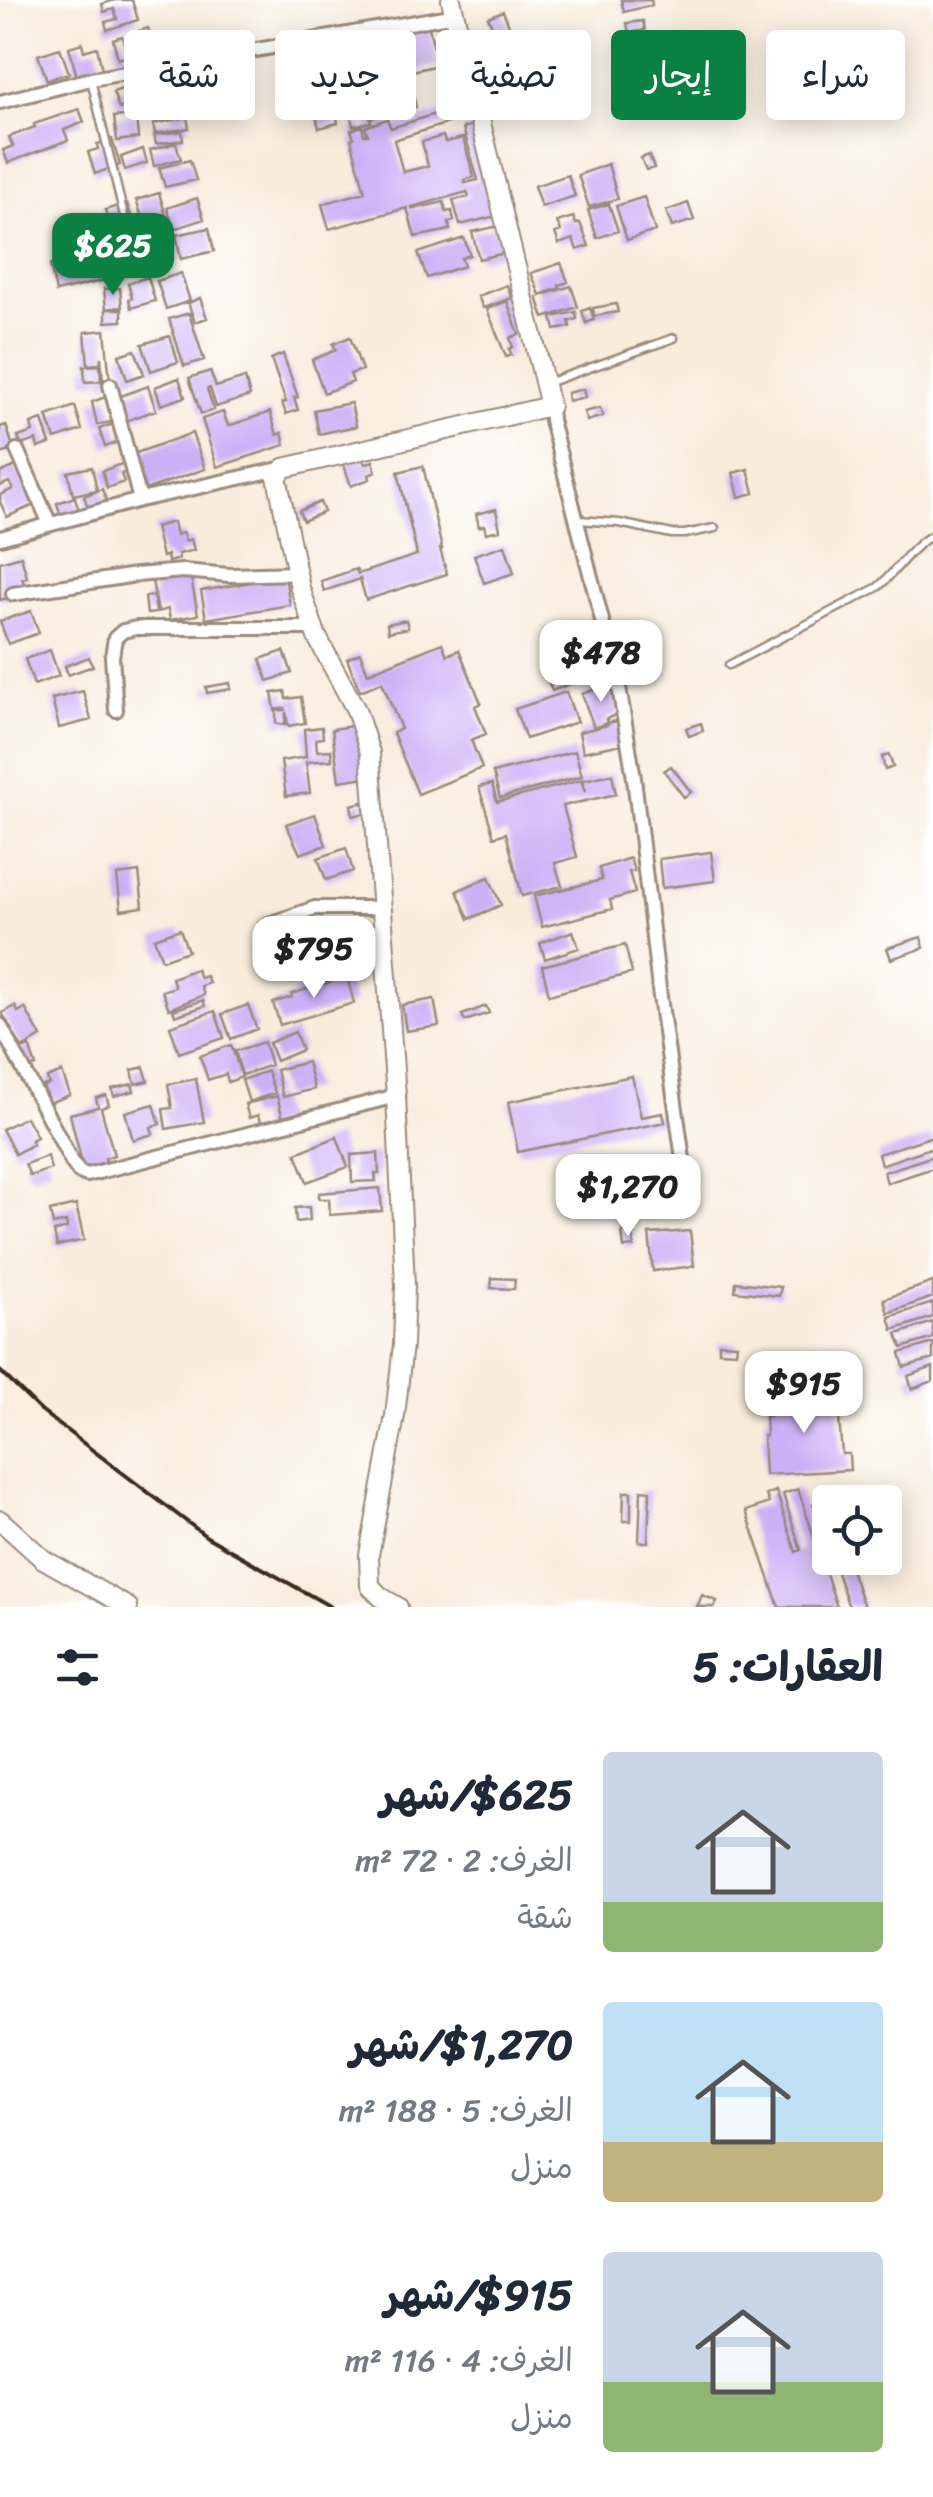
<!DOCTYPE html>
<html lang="ar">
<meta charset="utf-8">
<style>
body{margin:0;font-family:Sriracha,"Playpen Sans Arabic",sans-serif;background:#f6f6f7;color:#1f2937;direction:rtl;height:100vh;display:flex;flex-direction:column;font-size:38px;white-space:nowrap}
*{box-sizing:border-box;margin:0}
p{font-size:32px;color:#747a83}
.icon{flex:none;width:55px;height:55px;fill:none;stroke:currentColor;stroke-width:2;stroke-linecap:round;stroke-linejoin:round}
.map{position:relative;height:1607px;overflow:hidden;direction:ltr}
.side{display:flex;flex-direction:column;background:#fff;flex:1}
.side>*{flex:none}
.guide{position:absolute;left:30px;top:30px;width:875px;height:90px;direction:rtl;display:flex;gap:20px}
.fabs{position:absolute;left:812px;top:1485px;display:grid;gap:20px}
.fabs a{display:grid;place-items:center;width:90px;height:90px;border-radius:10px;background:#fff;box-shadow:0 5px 25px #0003;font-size:50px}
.price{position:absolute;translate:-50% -85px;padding:0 22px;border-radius:20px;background:#fff;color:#222;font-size:32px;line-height:65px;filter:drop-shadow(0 2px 5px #0008)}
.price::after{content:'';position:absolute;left:50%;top:60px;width:30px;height:22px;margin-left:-15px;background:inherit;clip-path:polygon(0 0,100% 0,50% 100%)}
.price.active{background:#0b8043;color:#fff}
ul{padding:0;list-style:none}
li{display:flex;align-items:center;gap:30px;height:250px;padding:0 50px}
li span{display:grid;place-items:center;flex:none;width:280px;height:200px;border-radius:10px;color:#555}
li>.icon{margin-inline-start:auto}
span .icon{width:120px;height:120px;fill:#fffc;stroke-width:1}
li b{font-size:42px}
h2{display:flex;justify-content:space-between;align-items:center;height:120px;padding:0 50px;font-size:42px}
.chip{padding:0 35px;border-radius:10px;background:#fff;box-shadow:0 5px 25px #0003;font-size:35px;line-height:90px}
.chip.active{background:#0b8043;color:#fff}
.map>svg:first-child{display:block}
.building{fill:#ccb0f7}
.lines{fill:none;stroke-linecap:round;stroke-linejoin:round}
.lane-casing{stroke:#9a8b7c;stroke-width:11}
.street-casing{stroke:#9a8b7c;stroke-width:18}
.secondary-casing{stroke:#9a8b7c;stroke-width:22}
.lane{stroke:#fff;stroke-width:6}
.street{stroke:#fff;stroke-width:12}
.secondary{stroke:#fff;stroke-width:18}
.rail{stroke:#3b2a1e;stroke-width:4}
</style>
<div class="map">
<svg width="933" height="1607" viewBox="0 0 933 1607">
<rect width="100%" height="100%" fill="#fff"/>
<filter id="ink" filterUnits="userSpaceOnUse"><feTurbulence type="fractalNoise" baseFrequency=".01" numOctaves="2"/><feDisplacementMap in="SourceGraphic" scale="20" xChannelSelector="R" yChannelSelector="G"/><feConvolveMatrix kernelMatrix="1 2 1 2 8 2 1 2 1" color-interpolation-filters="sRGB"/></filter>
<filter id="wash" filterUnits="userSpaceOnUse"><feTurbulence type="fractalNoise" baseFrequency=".0048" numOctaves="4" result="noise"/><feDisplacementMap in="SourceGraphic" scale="40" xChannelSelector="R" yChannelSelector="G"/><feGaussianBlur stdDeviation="2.25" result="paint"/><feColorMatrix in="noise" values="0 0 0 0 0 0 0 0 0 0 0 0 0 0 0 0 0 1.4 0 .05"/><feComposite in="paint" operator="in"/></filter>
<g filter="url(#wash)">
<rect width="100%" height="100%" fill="#f8ecdb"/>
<g id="blocks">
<path class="building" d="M115,0H132L138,20L107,30L105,22L117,19L114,9L104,12L102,4Z
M621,0H651L652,5L624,12Z
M503,11L513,35L498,41L488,17Z
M426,15L438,65L408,72L416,107L370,118L371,122L353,126L348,105L335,108L338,123L319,128L300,47L320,42L322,48L332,46L330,36Z
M643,21L645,30L629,33L627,23Z
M482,27L486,44L475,47L471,29Z
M148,28L159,60L144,65L133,33Z
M122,36L128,56L118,59L113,39Z
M82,43L84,51L97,47L102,70L77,77L69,47Z
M60,48L69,73L47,80L38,55Z
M535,53L539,65L492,81L488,70Z
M232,61L238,93L231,95L232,101L200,108L199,101L188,103L182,72Z
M134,85L140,102L119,109L113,92Z
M185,106L187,114L172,118L170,110Z
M79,109L84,122L64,130L68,140L8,163L3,150L13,146L9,137L35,127L34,124Z
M451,109L455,121L394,140L403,172L428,166L422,142L443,136L445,142L463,138L474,177L464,180L465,183L478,180L463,128L476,124L496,216L460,225L453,200L469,197L467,192L412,207L413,209L444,202L446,212L452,211L454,221L449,222L450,230L415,237L407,208L329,229L322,204L365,192L351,139L354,138L351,130L362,126L364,135H368L365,127L387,119L391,128Z
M136,115L138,138L117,141L114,117Z
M187,117L189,128L155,134L153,124Z
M182,131L183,140L156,144L154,135Z
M112,139L120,165L95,174L88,152L98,149L97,144Z
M176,143L181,159L154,166L150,150Z
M143,149L147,163L125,170L121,157Z
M649,155L654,168L646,170L641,158Z
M190,160L196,180L165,187L159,168Z
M608,164L618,199L589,207L578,175Z
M568,175L575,196L541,207L534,186Z
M159,193L166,216L144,223L136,200Z
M644,197L655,231L627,240L616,206Z
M197,198L204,219L174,229L167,208Z
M127,203L135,228L112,235L105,210Z
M688,203L694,220L672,227L666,211Z
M609,204L618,231L597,238L588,210Z
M573,217L576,224L580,223L589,246L577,250L573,239L559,244L555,233L561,231L557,222Z
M499,226L505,253L479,259L472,232Z
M106,227L118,277L56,292L50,265L65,261L60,238Z
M209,228L214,251L181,259L176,235Z
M163,234L169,261L146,266L140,240Z
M464,238L470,255L461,258L464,266L427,278L418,253Z
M561,263L568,282L559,285L560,288L540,295L531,273Z
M181,273L190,301L166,309L157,281Z
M148,277L155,301L131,308L129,299L132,298L128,283Z
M507,285L512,298L483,308L478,296Z
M571,286L578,307L544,318L537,297Z
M120,288L122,307L106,309L104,289Z
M200,298L207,318L195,322L188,303Z
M507,301L519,334L510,338L513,347L509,349L512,355L506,357L487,309Z
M616,304L618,312L594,316L593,308Z
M590,308L594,320L586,323L582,311Z
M106,309H122V321L106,322Z
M576,312L577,319L569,321L570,327L555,330L552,317Z
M189,313L204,360L184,366L169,319Z
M105,330L110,382L103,383L101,357L100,364L88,365L85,332Z
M170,336L178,362L151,371L142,344Z
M350,337L362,370L350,374L353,382L324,393L312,360L336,350L333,344Z
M135,350L144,374L127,380L119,355Z
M283,354L298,397L294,398L298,410L286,414L282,403L286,402L271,359Z
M100,365L101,381L85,382L84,366Z
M210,371L216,387L245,378L250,396L216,407L210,388L207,389L214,410L201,414L189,378Z
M179,378L185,397L161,405L155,387Z
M148,386L156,410L126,421L118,397Z
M583,389L585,397L568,401L567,393Z
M108,396L116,421L97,425L92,402Z
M351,403L356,426L319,434L314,410Z
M75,406L82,430L55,439L47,416Z
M600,408L603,416L587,421L584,412Z
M223,412L228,426L270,412L277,435L282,433L285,445L217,467L202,419Z
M42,420L50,444L38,448L36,440L21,445L18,437L33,432L31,424Z
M116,423L122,441L105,447L99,429Z
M6,425L14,450L0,454V427Z
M192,433L205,469L145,490L133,454Z
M362,457L365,464L373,461L376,472L369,475L370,479L351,486L343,463Z
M124,463L127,472L121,474L124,482L107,488L102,471Z
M16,466L34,505L7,517L0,502V495L13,489L9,482L0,486V473Z
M423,466L442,549H440L447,574L366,600L360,579L324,591L321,581L356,569L358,574L417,555L398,472Z
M92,467L97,490L73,495L68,472Z
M748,469L754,493L739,497L733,473Z
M102,489L107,502L88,508L84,496Z
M75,497L79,511L61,517L57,503Z
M320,502L324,512L303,521L299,511Z
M496,509L500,530L486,533L484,525L479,527L476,514Z
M173,522L176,535L183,533L185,541L191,539L194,550L178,554L179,559L168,562L167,555L162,557L155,527Z
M505,545L514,573L484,583L474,555Z
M21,556L27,577L22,578L25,587L11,597L0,600V562Z
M190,573L198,615L170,620L168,609L158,612L152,581Z
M285,576L290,605L206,619L201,591Z
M154,596L156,613L147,614L145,597Z
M31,611L39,633L8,644L0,621Z
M406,620L408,628L388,632L387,624Z
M442,643L447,655L459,650L481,703L475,706L486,734L471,740L482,768L418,794L393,733L401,729L382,682L360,691L347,659L360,653L368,673Z
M50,650L59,676L34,685L25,659Z
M284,651L292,673L268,681L260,659Z
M89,657L93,666L68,675L65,666Z
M571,660L578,681L552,691L544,670Z
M230,683L231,689L207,693L206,687Z
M610,684L620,713L606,719L607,723L594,728L582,694Z
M83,691L91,720L59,728L52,699Z
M285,691L286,699L301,697L305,723L288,726L286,712L285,725L276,724V710H285V708L275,710L272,693Z
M566,692L577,722L526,739L515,709Z
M617,721L622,744L583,752L579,732L608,725L607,723Z
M701,723L703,731L689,736L686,728Z
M359,725L366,777L339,781L332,729Z
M322,727L323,738L316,739L317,751L331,750L332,760L306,762L310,793L286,796L281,761L306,757L304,729Z
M575,751L582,776L500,798L493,773Z
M889,755L893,767L885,770L882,757Z
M671,766L691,792L684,797L664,771Z
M612,774L616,794L563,806L577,857L555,863L562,886L522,896L506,833L494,837L479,787L492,784L497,802L581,780L585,792L583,780Z
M363,802L365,813L353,816L351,805Z
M315,814L326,845L300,854L286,824Z
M346,848L353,871L326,880L318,858Z
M711,852L715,881L662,888L659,859Z
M630,858L634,871L629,872L635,893L610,900L612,909L542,927L534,896L602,880L599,868Z
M139,872L143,907L121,910L117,875Z
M489,877L501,905L469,919L457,891Z
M324,923L330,940L306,948L300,931Z
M180,929L188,951L162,960L154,938Z
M573,931L579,948L545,959L540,943Z
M921,937L924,948L891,959L887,948Z
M299,939L308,979L292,982L284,942Z
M625,945L632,973L549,995L542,966Z
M196,969L200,978L206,976L209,983L201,986L204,995L169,1009L162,991L175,987L172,978Z
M347,977L354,1003L280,1025L273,1003L292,997L291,994Z
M434,999L439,1026L406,1031L402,1005Z
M203,1000L205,1006L175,1016L173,1010Z
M248,1005L257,1029L231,1039L222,1014Z
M15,1006L18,1012L25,1008L41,1037L22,1048L2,1013Z
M486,1006L489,1013L465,1021L462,1015Z
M215,1011L224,1038L179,1053L170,1026Z
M295,1032L302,1050L276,1061L269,1043Z
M264,1042L271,1065L242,1075L235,1051Z
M231,1045L242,1077L228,1082L226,1074L208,1080L200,1056Z
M29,1046L36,1066L28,1069L21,1049Z
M307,1062L314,1089L283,1097L276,1070Z
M144,1067L148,1081L135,1084L132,1070Z
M267,1071L275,1093L249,1102L242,1080Z
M62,1072L70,1095L49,1103L43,1086L49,1084L47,1078Z
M632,1076L641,1117L663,1113L665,1122L518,1152L508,1102Z
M196,1079L204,1122L166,1129L163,1109L172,1108L168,1084Z
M132,1084L134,1091L114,1096L112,1089Z
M106,1095L109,1105L101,1108L114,1155L105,1158L106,1162L83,1168L70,1114L98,1107L96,1098Z
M277,1096L284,1123L262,1129L258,1115L249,1118L245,1104Z
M154,1104L160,1124L151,1127L153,1134L133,1140L125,1112Z
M26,1117L37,1137L31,1140L33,1144L15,1154L2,1129Z
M933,1136V1147L881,1165L878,1154Z
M337,1137L348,1167L307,1182L296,1153Z
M378,1153L379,1174H375L376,1181L352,1182L351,1155Z
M47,1156L51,1169L30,1176L25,1164Z
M933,1156V1168L887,1183L884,1172Z
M684,1183L686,1206L678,1207L676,1184Z
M380,1188L382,1211L330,1215L329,1199H319V1193Z
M76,1205L84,1240L57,1246L54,1232L67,1228L66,1222L53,1225L50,1211Z
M309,1207L310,1220L296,1222L295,1208Z
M662,1211L663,1217L645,1221L643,1215Z
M633,1231L634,1247L624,1248L622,1232Z
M690,1231L694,1266L653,1271L649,1234Z
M492,1278L515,1279L514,1289L491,1288Z
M736,1282L781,1287L779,1296L735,1291Z
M933,1282V1297L888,1313L884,1299Z
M933,1303V1317L893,1330L889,1317Z
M933,1322V1338L902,1348L897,1334Z
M719,1343L737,1344L736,1352L719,1351Z
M933,1343V1359L904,1367L900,1353Z
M933,1367V1381L912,1389L908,1376Z
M837,1395L842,1454H849L850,1470L765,1475L763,1436H766L765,1416H769L768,1399Z
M798,1489L837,1607H779L746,1511L769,1503L766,1495L776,1491L796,1552L801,1550L783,1494Z
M641,1490L650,1491L648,1542H639Z
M624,1492H631V1521H623Z
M827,1500L830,1509L829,1551L813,1505Z
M832,1558H847L864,1607H849Z
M702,1595L717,1601L714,1607H697Z"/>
</g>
</g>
<g filter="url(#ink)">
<use href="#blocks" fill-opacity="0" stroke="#9a8b7c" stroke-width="2.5"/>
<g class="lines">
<defs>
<path id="lane" d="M91,80L128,232
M547,383L674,338
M579,520L619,523L672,534H685L715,528
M729,665L878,587C897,571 912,545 933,535"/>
<path id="street" d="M0,102L91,79L455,15
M110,385L140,500
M550,406L551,420L619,687L634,778L660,997L689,1201
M17,450L50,524
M0,538L140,500L284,468
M13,594L136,575L183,571L229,575L297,573
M116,710L112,657L115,638L123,631L136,628H314
M266,925L315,908H382
M0,1025L72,1162L79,1172L87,1175L396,1096"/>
<path id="secondary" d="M0,1520L43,1559L128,1607
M398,1607L381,1597L370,1586L369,1555L395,1416L403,1345L405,1285L396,1096L370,753L356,710L317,637L300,588L277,477L284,468L550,406L451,0"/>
</defs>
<use href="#lane" class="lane-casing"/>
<use href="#street" class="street-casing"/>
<use href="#secondary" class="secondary-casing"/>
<use href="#lane" class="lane"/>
<use href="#street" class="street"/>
<use href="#secondary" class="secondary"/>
<path class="rail" d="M0,1371L41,1411L207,1537L331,1607"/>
</g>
</g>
</svg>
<div class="fabs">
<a><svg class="icon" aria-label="locate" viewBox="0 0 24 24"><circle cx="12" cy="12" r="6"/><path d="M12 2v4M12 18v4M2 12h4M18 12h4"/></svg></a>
</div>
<b class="price active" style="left:113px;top:298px">$625</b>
<b class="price" style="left:601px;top:705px">$478</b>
<b class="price" style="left:314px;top:1001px">$795</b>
<b class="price" style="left:628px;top:1239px">$1,270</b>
<b class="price" style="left:804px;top:1436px">$915</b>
<div class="guide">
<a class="chip">شراء</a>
<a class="chip active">إيجار</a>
<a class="chip">تصفية</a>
<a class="chip">جديد</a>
<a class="chip">شقة</a>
</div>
</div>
<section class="side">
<h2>العقارات: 5<svg class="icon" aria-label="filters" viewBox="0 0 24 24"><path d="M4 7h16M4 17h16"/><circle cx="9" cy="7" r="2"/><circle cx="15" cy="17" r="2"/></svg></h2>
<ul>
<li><span style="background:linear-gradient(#c9d6e8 75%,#8fb573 0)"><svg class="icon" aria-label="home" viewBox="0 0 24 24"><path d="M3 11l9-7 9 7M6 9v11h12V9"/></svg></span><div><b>$625/شهر</b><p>الغرف: 2 · 72 m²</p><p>شقة</p></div></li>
<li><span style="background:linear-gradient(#bfe0f5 70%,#c2b280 0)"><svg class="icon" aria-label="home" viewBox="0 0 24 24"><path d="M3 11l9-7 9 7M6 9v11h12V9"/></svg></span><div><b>$1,270/شهر</b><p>الغرف: 5 · 188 m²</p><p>منزل</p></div></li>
<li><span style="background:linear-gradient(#c9d6e8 65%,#8fb573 0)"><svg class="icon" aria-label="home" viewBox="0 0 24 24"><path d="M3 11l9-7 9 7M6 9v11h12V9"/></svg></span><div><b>$915/شهر</b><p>الغرف: 4 · 116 m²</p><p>منزل</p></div></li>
</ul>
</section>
